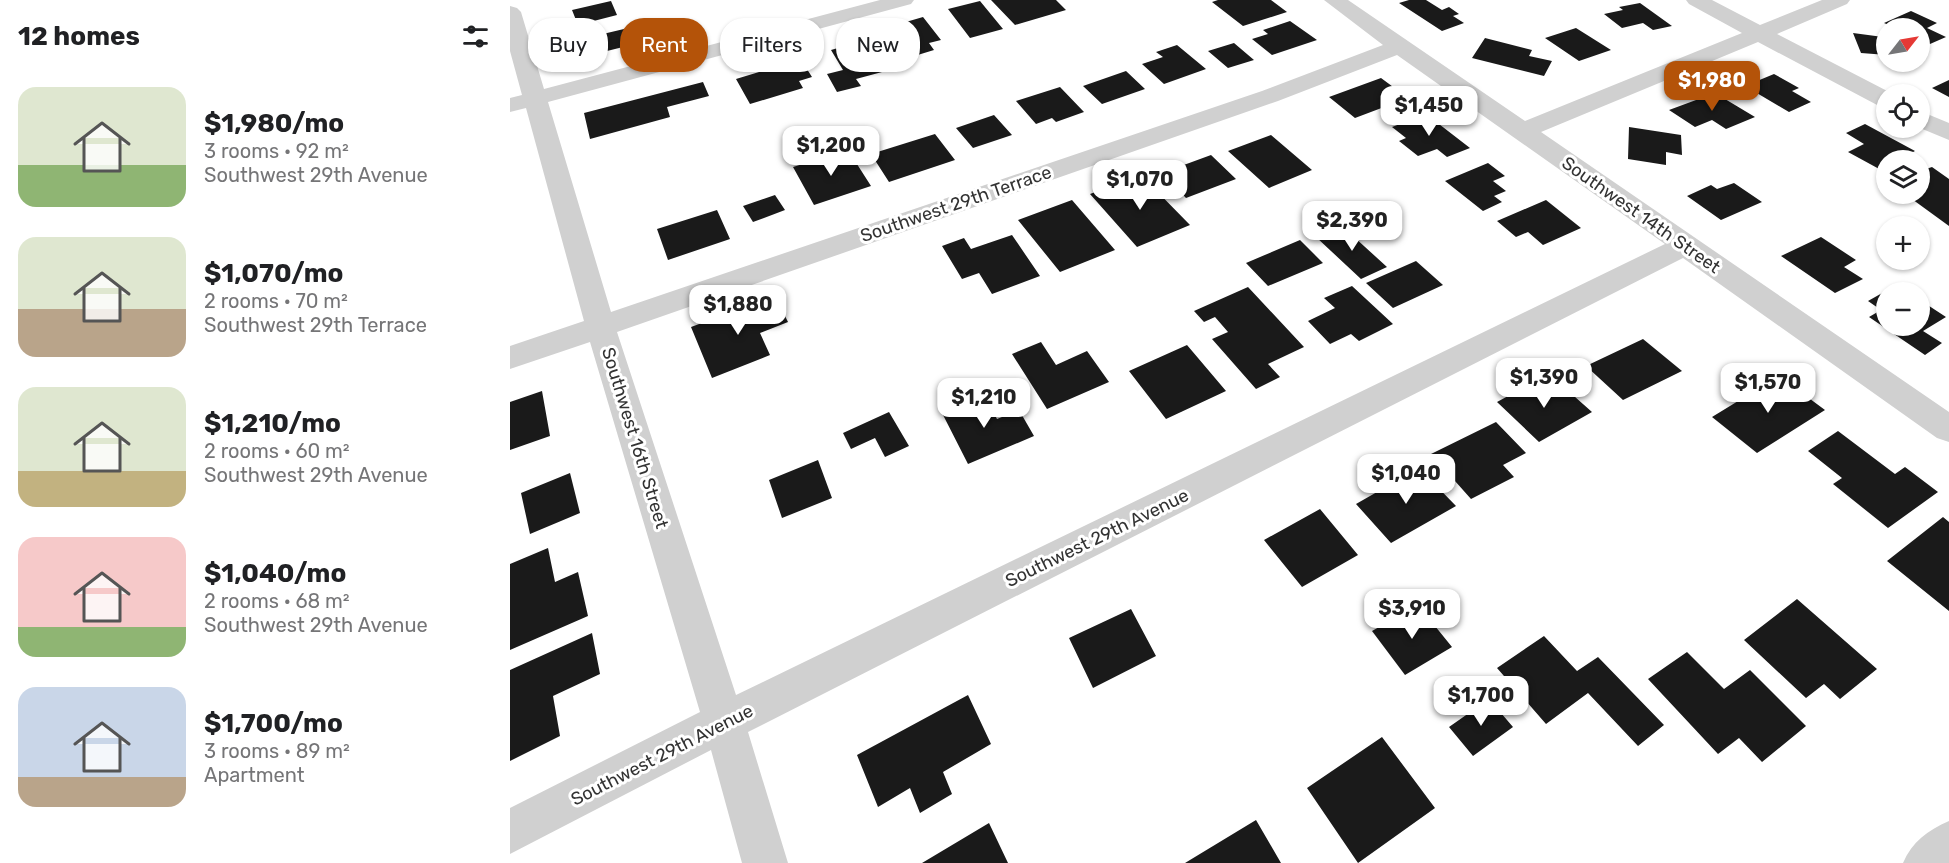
<!DOCTYPE html>
<meta charset="utf-8">
<style>
body{margin:0;font-family:Rubik,sans-serif;background:#f6f6f6;color:#202124;height:100vh;display:flex;flex-direction:column;font-size:22px;white-space:nowrap}
*{box-sizing:border-box;margin:0}
p{font-size:20px;color:#757577}
.icon{flex:none;width:33px;height:33px;fill:none;stroke:currentColor;stroke-width:2;stroke-linecap:round;stroke-linejoin:round}
.map{position:relative;flex:1;overflow:hidden}
.sheet{display:flex;flex-direction:column;background:#fff;width:510px}
.sheet>*{flex:none}
.hud{position:absolute;left:18px;top:18px;width:570px;height:54px;display:flex;gap:12px}
.needle{width:39px;rotate:59deg}
.buttons{position:absolute;left:1366px;top:18px;display:grid;gap:12px}
.buttons a{display:grid;place-items:center;width:54px;height:54px;border-radius:50%;background:#fff;box-shadow:0 2px 4px #0004;font-size:30px}
.price{position:absolute;translate:-50% -51px;padding:0 14px;border-radius:12px;background:#fff;color:#222;font-size:20px;line-height:39px;filter:drop-shadow(0 2px 3px #0008)}
.price::after{content:'';position:absolute;left:50%;top:36px;width:18px;height:14px;margin-left:-9px;background:inherit;clip-path:polygon(0 0,100% 0,50% 100%)}
.price.on{background:#b45309;color:#fff}
ul{padding:0;list-style:none}
li{display:flex;align-items:center;gap:18px;height:150px;padding:0 18px}
li span{display:grid;place-items:center;flex:none;width:168px;height:120px;border-radius:18px;color:#555}
li>.icon{margin-inline-start:auto}
span .icon{width:72px;height:72px;fill:#fffc;stroke-width:1}
li b{font-size:26px}
h2{display:flex;justify-content:space-between;align-items:center;height:72px;padding:0 18px;font-size:26px}
.pill{padding:0 21px;border-radius:24px;background:#fff;box-shadow:0 2px 4px #0004;font-size:21px;line-height:54px}
.pill.on{background:#b45309;color:#fff}
main{display:flex;flex:1;min-height:0}
.map>svg:first-child{display:block}
.building{fill:#1a1a1a}
.lines{fill:none;stroke-linecap:round;stroke-linejoin:round}
.street{fill:#d0d0d0;fill-rule:evenodd}
.labels{text-anchor:middle;dominant-baseline:central;stroke-width:6;stroke-linejoin:round;paint-order:stroke}
.street-label{font-size:18px;fill:#333;stroke:#fff}
</style>
<main>
<section class="sheet">
<h2>12 homes<svg class="icon" aria-label="filters" viewBox="0 0 24 24"><path d="M4 7h16M4 17h16"/><circle cx="9" cy="7" r="2"/><circle cx="15" cy="17" r="2"/></svg></h2>
<ul>
<li><span style="background:linear-gradient(#dfe7d0 65%,#8fb573 0)"><svg class="icon" aria-label="home" viewBox="0 0 24 24"><path d="M3 11l9-7 9 7M6 9v11h12V9"/></svg></span><div><b>$1,980/mo</b><p>3 rooms · 92 m²</p><p>Southwest 29th Avenue</p></div></li>
<li><span style="background:linear-gradient(#dfe7d0 60%,#b9a48a 0)"><svg class="icon" aria-label="home" viewBox="0 0 24 24"><path d="M3 11l9-7 9 7M6 9v11h12V9"/></svg></span><div><b>$1,070/mo</b><p>2 rooms · 70 m²</p><p>Southwest 29th Terrace</p></div></li>
<li><span style="background:linear-gradient(#dfe7d0 70%,#c2b280 0)"><svg class="icon" aria-label="home" viewBox="0 0 24 24"><path d="M3 11l9-7 9 7M6 9v11h12V9"/></svg></span><div><b>$1,210/mo</b><p>2 rooms · 60 m²</p><p>Southwest 29th Avenue</p></div></li>
<li><span style="background:linear-gradient(#f6c9c9 75%,#8fb573 0)"><svg class="icon" aria-label="home" viewBox="0 0 24 24"><path d="M3 11l9-7 9 7M6 9v11h12V9"/></svg></span><div><b>$1,040/mo</b><p>2 rooms · 68 m²</p><p>Southwest 29th Avenue</p></div></li>
<li><span style="background:linear-gradient(#c9d6e8 75%,#b9a48a 0)"><svg class="icon" aria-label="home" viewBox="0 0 24 24"><path d="M3 11l9-7 9 7M6 9v11h12V9"/></svg></span><div><b>$1,700/mo</b><p>3 rooms · 89 m²</p><p>Apartment</p></div></li>
</ul>
</section>
<div class="map">
<svg width="1439" height="863" viewBox="0 0 1439 863">
<rect width="100%" height="100%" fill="#fff"/>
<path class="building" d="M481,0H546L556,10L505,25Z
M708,0H761L777,12L733,26L702,2Z
M899,0H916L932,10L939,7L949,14L943,16L954,23L932,31L889,3Z
M101,1L107,15L68,25L62,10Z
M470,1L493,29L460,38L438,9Z
M1130,3L1162,26L1143,30L1133,23L1112,28L1094,14L1113,10L1109,7Z
M1401,11L1427,23L1417,28L1436,37L1420,44L1410,40V28H1386L1374,23Z
M413,17L431,40L419,43L424,50L388,61L365,31Z
M780,21L807,40L762,55L742,39L758,34L753,30Z
M135,24L141,40L81,55L76,38Z
M1066,28L1101,50L1069,61L1035,38Z
M1343,33L1373,37L1377,41V55L1351,53Z
M975,38L1022,50L1019,56L1042,61L1034,76L962,58Z
M352,41L372,72L346,79L351,86L327,92L317,74L333,70L321,50Z
M724,43L744,60L718,68L698,51Z
M667,45L696,69L654,84L632,64L653,57L646,52Z
M288,55L302,77L289,81L293,88L240,104L226,79L256,70L253,65Z
M616,71L635,89L592,104L573,86Z
M1264,74L1289,88L1282,91L1301,102L1279,112L1235,86Z
M871,78L898,98L845,118L819,97Z
M1439,80V97L1422,88Z
M193,82L199,96L157,107L160,117L80,139L74,113Z
M550,87L574,112L546,122L542,118L526,124L506,101Z
M1205,93L1245,117L1216,129L1202,120L1185,127L1159,110Z
M916,114L960,148L937,157L927,149L908,156L889,141L896,138L882,127Z
M484,115L502,135L463,148L446,128Z
M1355,124L1405,151L1388,160H1377V167L1371,170L1338,152L1354,144L1336,133Z
M1119,127L1171,135L1172,155L1156,152V165L1118,159Z
M425,134L445,160L379,182L361,154Z
M761,135L802,170L759,188L718,151Z
M338,150L361,186L304,205L283,167Z
M701,155L726,179L676,198L652,173Z
M978,163L995,176L983,181L996,191L984,196L992,202L973,211L935,181Z
M1422,167L1439,179V226L1395,194H1410V171Z
M631,175L680,225L627,247L580,194Z
M1224,183L1252,202L1211,220L1177,196L1201,185L1207,189Z
M265,195L275,210L243,222L233,206Z
M562,200L605,250L550,272L508,220Z
M1036,200L1071,228L1033,245L1018,232L1006,237L987,221Z
M207,210L220,239L158,260L147,229Z
M832,226L877,267L851,279L806,237Z
M502,235L530,276L482,294L469,273L452,279L432,246L454,238L461,249Z
M1311,237L1346,260L1334,267L1353,279L1325,293L1271,256Z
M790,240L813,263L758,286L736,263Z
M906,261L933,285L883,308L856,283Z
M842,286L883,324L849,341L841,334L820,344L798,321L825,308L814,298Z
M738,287L794,347L758,364L770,377L746,389L702,339L718,332L705,317L694,322L684,311Z
M1374,292L1377,294V326H1410V300L1436,317L1413,331L1432,343L1415,355L1359,317L1371,310L1358,301Z
M265,296L278,322L250,333L260,355L202,378L181,327Z
M1133,339L1172,371L1113,400L1076,366Z
M531,342L546,365L577,351L599,382L537,409L502,354Z
M677,345L716,391L656,419L619,371Z
M1269,376L1315,410L1247,453L1202,417Z
M1047,381L1082,412L1029,442L987,402L1022,383L1030,391Z
M32,391L40,436L0,450V402Z
M474,394L487,419L509,410L524,436L458,464L431,411Z
M379,412L399,446L375,457L365,438L341,449L333,433Z
M986,422L1016,453L993,465L1004,477L961,499L921,454Z
M1328,431L1385,474L1395,467L1428,492L1378,528L1323,484L1332,478L1298,451Z
M308,460L322,498L272,518L259,480Z
M909,468L946,506L881,543L846,504Z
M60,473L70,513L20,534L11,493Z
M810,509L848,555L792,587L754,540Z
M1433,517L1439,522V611L1377,561Z
M38,548L45,582L68,572L78,616L0,650V564Z
M1287,599L1367,669L1330,699L1314,684L1296,698L1234,640Z
M908,605L942,647L895,675L862,631Z
M621,609L646,656L583,688L559,638Z
M82,633L90,674L43,696L50,736L0,761V670Z
M1034,636L1067,671L1088,657L1154,725L1128,746L1078,693L1036,724L987,668Z
M1177,652L1214,689L1240,670L1296,726L1252,762L1229,738L1208,754L1138,679Z
M458,695L481,744L433,772L442,794L410,813L400,788L368,807L347,755Z
M979,699L1003,727L963,756L939,727Z
M872,737L925,808L848,863L797,788Z
M746,820L771,863H675Z
M479,823L498,863H412Z"/>
<g class="lines">
<path class="street" d="M370,0H404L401,4L38,102L101,312L752,91L873,45L814,0H838L1015,121L1232,33L1179,4L1176,0H1202L1250,25L1312,0H1340L1337,4L1267,34L1383,94H1377V108L1369,106L1248,42L1031,132L1439,412V442L1427,438L1173,258L238,732L278,863H232L201,750L0,854V808L190,712L80,342L0,369V346L74,321L16,108L0,112V98L12,95L0,51V6L7,8L11,12L34,89ZM887,55L1155,244L226,695L107,332L768,101Z
M1410,111L1439,123V140L1410,128Z
M1439,821V863H1393C1402,842 1418,830 1439,821Z"/>
</g>
<g class="labels">
<g class="street-label">
<text transform="translate(446 204) rotate(-19)">Southwest 29th Terrace</text>
<text transform="translate(1131 215) rotate(35)">Southwest 14th Street</text>
<text transform="translate(125 438) rotate(73)">Southwest 16th Street</text>
<text transform="translate(587 538) rotate(-26)">Southwest 29th Avenue</text>
<text transform="translate(152 755) rotate(-27)">Southwest 29th Avenue</text>
</g>
</g>
</svg>
<div class="buttons">
<a><svg class="needle" viewBox="-14 -14 28 28"><path d="M0-13l5 13h-10z" fill="#e53935"/><path d="M0 13l5-13h-10z" fill="#757577"/></svg></a>
<a><svg class="icon" aria-label="locate" viewBox="0 0 24 24"><circle cx="12" cy="12" r="6"/><path d="M12 2v4M12 18v4M2 12h4M18 12h4"/></svg></a>
<a><svg class="icon" aria-label="layers" viewBox="0 0 24 24"><path d="M12 4l9 5-9 5-9-5zM3 14l9 5 9-5"/></svg></a>
<a>+</a>
<a>−</a>
</div>
<b class="price on" style="left:1202px;top:112px">$1,980</b>
<b class="price" style="left:919px;top:137px">$1,450</b>
<b class="price" style="left:321px;top:177px">$1,200</b>
<b class="price" style="left:630px;top:211px">$1,070</b>
<b class="price" style="left:842px;top:252px">$2,390</b>
<b class="price" style="left:228px;top:336px">$1,880</b>
<b class="price" style="left:1034px;top:409px">$1,390</b>
<b class="price" style="left:1258px;top:414px">$1,570</b>
<b class="price" style="left:474px;top:429px">$1,210</b>
<b class="price" style="left:896px;top:505px">$1,040</b>
<b class="price" style="left:902px;top:640px">$3,910</b>
<b class="price" style="left:971px;top:727px">$1,700</b>
<div class="hud">
<a class="pill">Buy</a>
<a class="pill on">Rent</a>
<a class="pill">Filters</a>
<a class="pill">New</a>
</div>
</div>
</main>
